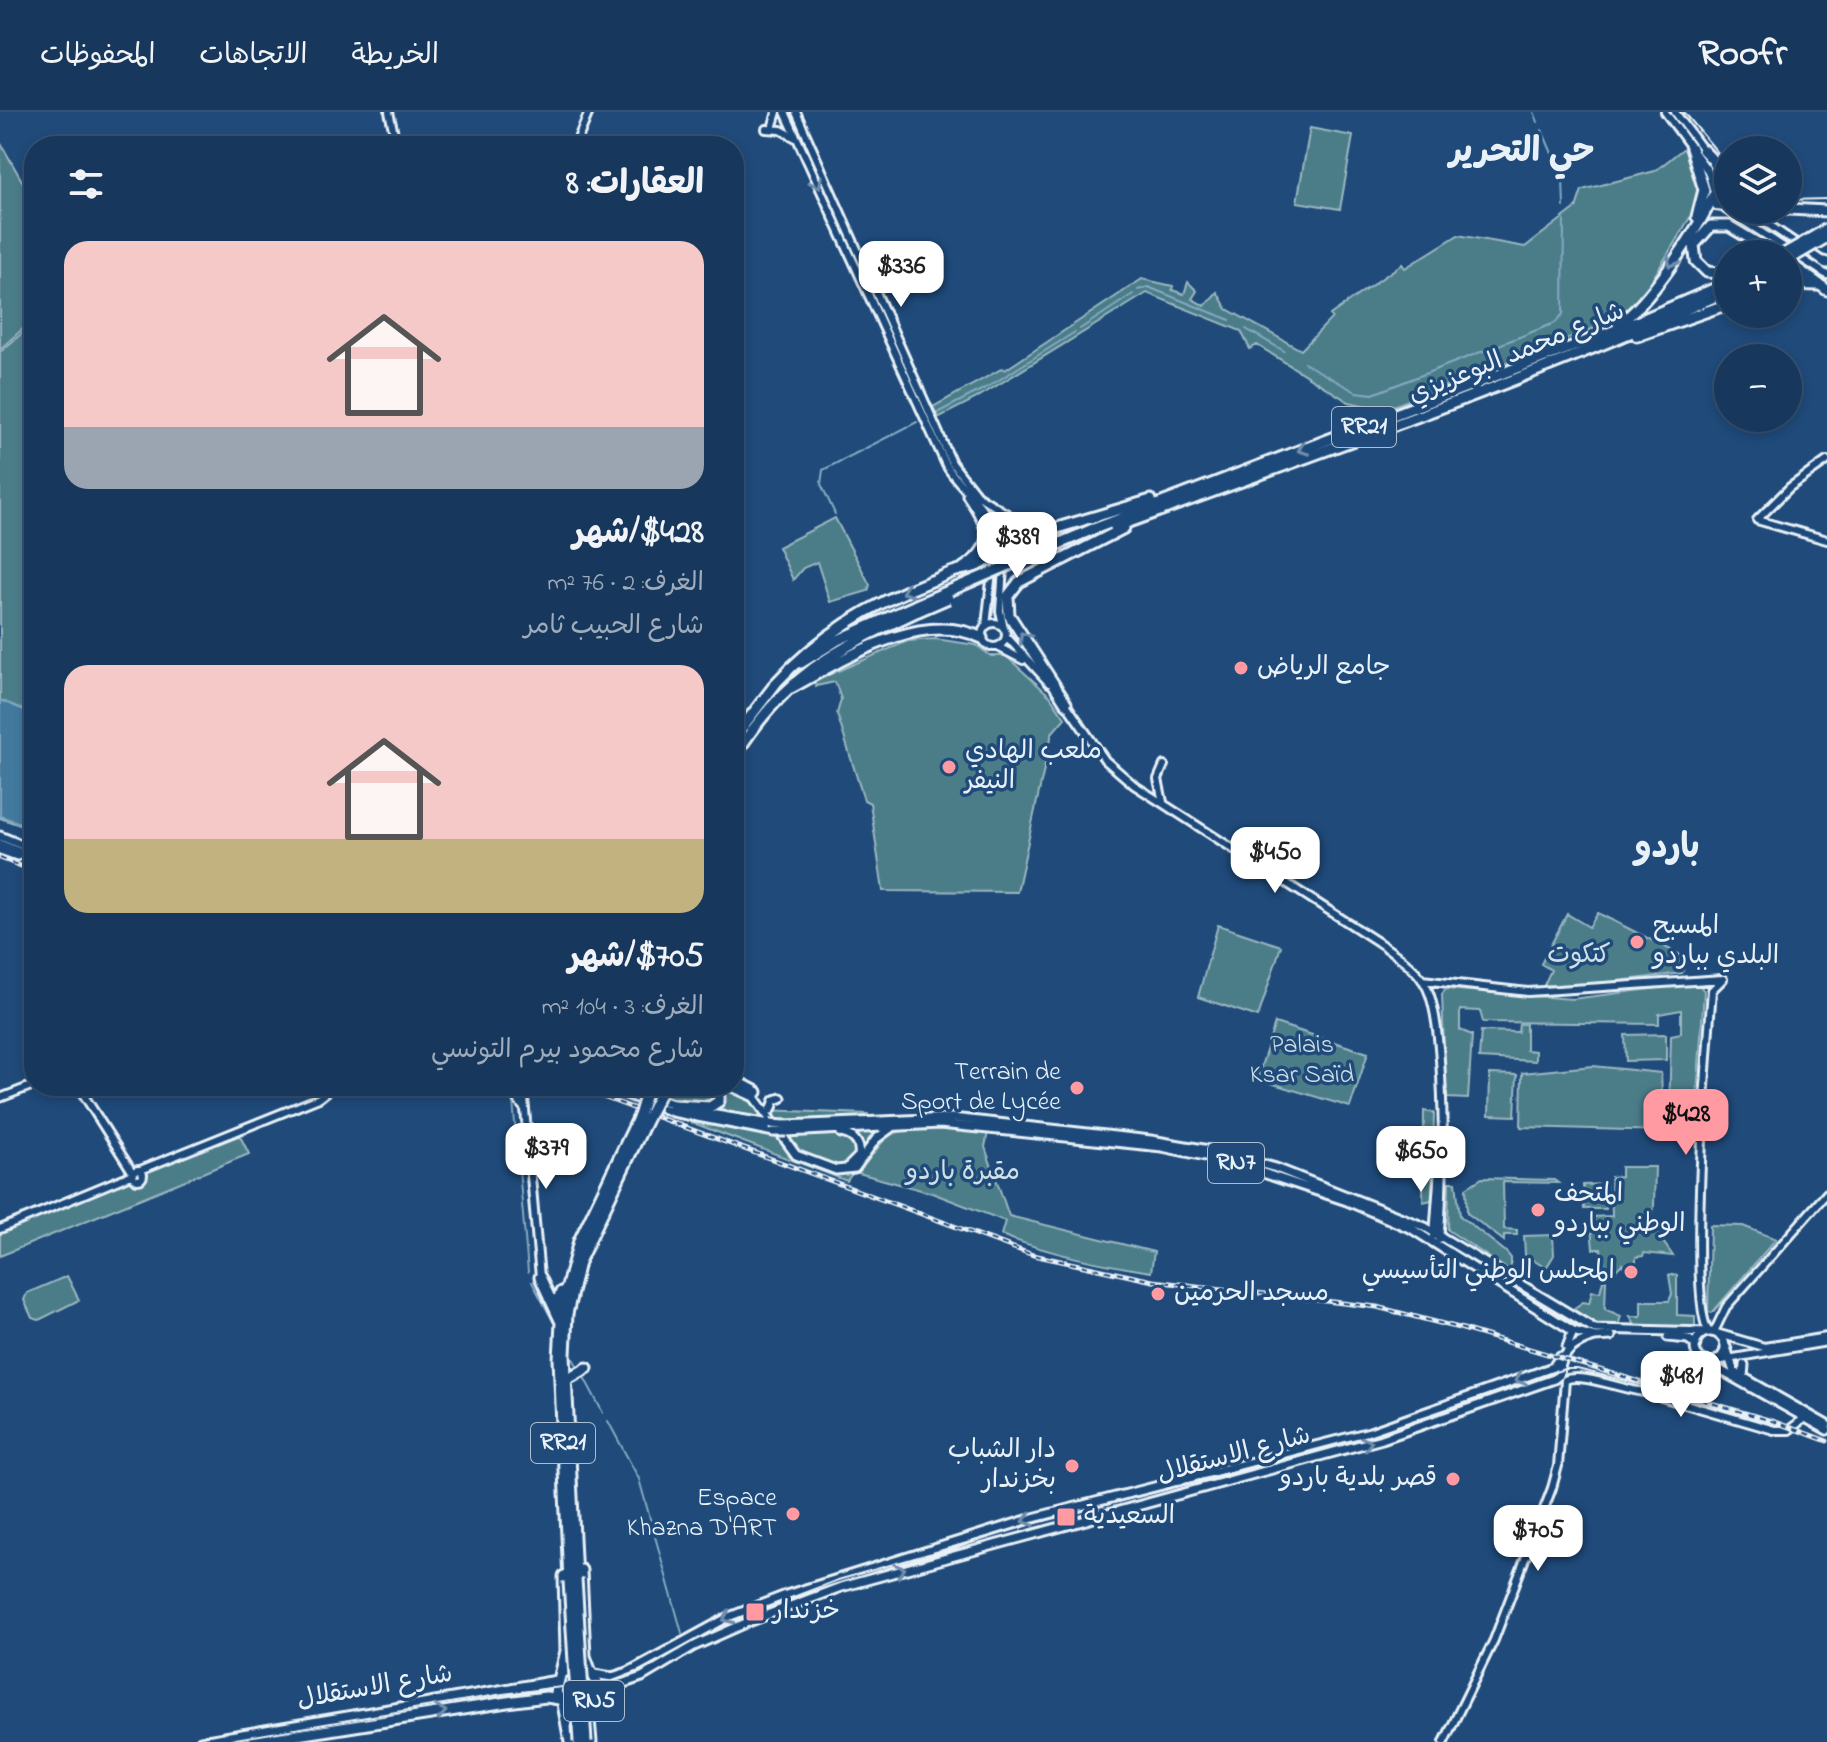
<!DOCTYPE html>
<html lang="ar">
<meta charset="utf-8">
<style>
body{margin:0;font-family:"Indie Flower","Playpen Sans Arabic",sans-serif;background:#244365;color:#f1f3f6;direction:rtl;height:100vh;display:flex;flex-direction:column;font-size:30px;white-space:nowrap}
*{box-sizing:border-box;margin:0}
p{font-size:26px;color:#9eacbb}
.icon{flex:none;width:44px;height:44px;fill:none;stroke:currentColor;stroke-width:2;stroke-linecap:round;stroke-linejoin:round}
.map{position:relative;flex:1;overflow:hidden;direction:ltr}
.side{position:absolute;left:24px;top:24px;width:720px;height:960px;display:flex;flex-direction:column;background:#17385c;border-radius:32px;box-shadow:0 4px 12px #0003,0 0 0 2px #365272;direction:rtl}
.side>*{flex:none}
.controls{position:absolute;left:1714px;top:24px;display:grid;gap:16px}
.controls a{display:grid;place-items:center;width:88px;height:88px;border-radius:50%;background:#17385c;box-shadow:0 4px 12px #0003,0 0 0 2px #365272;font-size:40px}
.price{position:absolute;translate:-50% -68px;padding:0 18px;border-radius:16px;background:#fff;color:#222;font-size:26px;line-height:52px;filter:drop-shadow(0 2px 4px #0008)}
.price::after{content:'';position:absolute;left:50%;top:48px;width:24px;height:18px;margin-left:-12px;background:inherit;clip-path:polygon(0 0,100% 0,50% 100%)}
.price.current{background:#ff9aa2;color:#111}
ul{padding:0;list-style:none}
li{display:grid;align-content:center;gap:16px;height:424px;padding:0 40px}
li span{display:grid;place-items:center;height:248px;border-radius:24px;color:#555}
li>.icon{margin-inline-start:auto}
span .icon{width:144px;height:144px;fill:#fffc;stroke-width:1}
li b{font-size:34px}
h2{display:flex;justify-content:space-between;align-items:center;height:96px;padding:0 40px;font-size:34px}
header{display:flex;align-items:center;gap:48px;box-sizing:border-box;height:112px;padding:0 40px;background:#17385c;border-bottom:2px solid #365272}
header strong{font-size:38px}
nav{display:flex;gap:44px;margin-inline-start:auto;font-size:28px}
.map>svg:first-child{display:block}
.green{fill:#4b7d89;stroke:#9ab7c0;stroke-width:2}
.water{fill:#42799d;stroke:#84a9c1;stroke-width:2}
.lines{fill:none;stroke-linecap:round;stroke-linejoin:round}
.stream{stroke:#84a9c1;stroke-width:2}
.secondary-casing{stroke:#e8f1f8;stroke-width:12}
.primary-casing{stroke:#e8f1f8;stroke-width:13}
.highway-casing{stroke:#e8f1f8;stroke-width:15}
.secondary{stroke:#1f4a7a;stroke-width:6}
.primary{stroke:#1f4a7a;stroke-width:7}
.highway{stroke:#1f4a7a;stroke-width:9}
.tram{stroke:#e8f1f8;stroke-width:2}
.rail-casing{stroke:#e8f1f8;stroke-width:5}
.rail{stroke:#1f4a7a;stroke-width:2;stroke-dasharray:6;stroke-linecap:butt}
.primary-bridge-casing{stroke:#e8f1f8;stroke-width:13;stroke-linecap:butt}
.highway-bridge-casing{stroke:#e8f1f8;stroke-width:15;stroke-linecap:butt}
.primary-bridge{stroke:#1f4a7a;stroke-width:7}
.highway-bridge{stroke:#1f4a7a;stroke-width:9}
.oneway{stroke:#6f8dac}
.poi-dot{fill:#ff9aa2;stroke:#1f4a7a;stroke-width:3}
.labels{text-anchor:middle;dominant-baseline:central;stroke-width:7;stroke-linejoin:round;paint-order:stroke}
.shield{fill:#1f4a7a;stroke:#acbfd2;stroke-width:2}
.shield-label{font-size:24px;font-weight:bold;fill:#e8f1f8}
.street-label{font-size:26px;fill:#e8f1f8;stroke:#1f4a7a}
.poi-label{font-size:26px;fill:#e8f1f8;stroke:#1f4a7a;text-anchor:start}
.park-label{font-size:26px;fill:#d0e0e7;stroke:#1f4a7a}
.district-label{font-size:34px;font-weight:bold;fill:#e8f1f8;stroke:#1f4a7a}
</style>
<header>
<strong>Roofr</strong>
<nav><a>الخريطة</a><a>الاتجاهات</a><a>المحفوظات</a></nav>
</header>
<div class="map">
<svg width="1827" height="1630" viewBox="0 0 1827 1630">
<rect width="100%" height="100%" fill="#1f4a7a"/>
<filter id="ink" filterUnits="userSpaceOnUse"><feTurbulence type="fractalNoise" baseFrequency=".0125" numOctaves="2"/><feDisplacementMap in="SourceGraphic" scale="16" xChannelSelector="R" yChannelSelector="G"/><feConvolveMatrix kernelMatrix="1 2 1 2 8 2 1 2 1" color-interpolation-filters="sRGB"/></filter>
<g filter="url(#ink)">
<path class="green" d="M1310,16L1353,24L1340,97L1297,90Z
M0,30L34,90V207L0,237Z
M1684,36C1694,54 1700,73 1697,94L1641,186L1610,210L1370,303L1367,294L1349,290L1257,233L1250,237L1241,219L1147,181L975,287L938,306L933,295L1003,256L1005,258L1142,167L1173,174L1172,178L1184,182L1188,170L1197,179L1192,187L1205,194L1217,180L1227,197L1301,238L1332,206L1330,203L1402,152L1405,156L1458,123L1525,135L1576,96L1582,78L1655,59Z
M34,211V718L0,706V240Z
M835,406L870,473L868,479L830,490L817,450L803,456L793,468L778,435Z
M935,527L976,533L991,544H1006L1050,584L1065,606L1052,621L1017,780L883,779L870,691L864,688L837,602L841,587L835,570L816,574L814,569L908,529Z
M1598,801L1679,842L1686,850L1682,861L1571,875L1544,873L1551,858L1541,852L1567,802L1589,815Z
M1218,813L1281,834L1258,905L1198,885Z
M1698,871L1704,879L1696,999L1669,1002L1671,923L1681,921V898L1659,902V912L1483,910L1480,899L1460,898V918L1472,923L1468,987L1446,986L1442,882L1446,877L1572,887Z
M1275,911L1368,941L1350,995L1257,967Z
M1519,912H1526V938L1535,939V949L1479,946L1481,919L1518,920Z
M1666,922V948L1626,949L1625,923Z
M1593,954L1661,961L1664,1019L1521,1015L1522,961Z
M1490,962L1517,963L1515,1004L1489,1003Z
M612,974H725L748,983L763,998L868,1002L869,1018L903,1015C881,1022 879,1035 865,1051C859,1059 851,1060 847,1069L635,989Z
M1424,999L1434,1001L1432,1088L1423,1090Z
M913,1016L988,1020L985,1035L1009,1104L1154,1140L1151,1160C1100,1152 1050,1142 1001,1123L1005,1109L932,1081L858,1061L888,1023Z
M239,1022L249,1042L0,1144V1118Z
M1621,1055H1655L1654,1094L1650,1111L1673,1144L1644,1141L1643,1144L1636,1145V1160H1629L1622,1152L1614,1160H1606L1601,1137H1593L1590,1105L1612,1104L1611,1065L1621,1064Z
M1482,1066L1554,1068L1558,1071L1503,1070L1504,1117L1517,1118V1123H1504V1129L1467,1101L1466,1076Z
M1449,1070H1456L1460,1104L1506,1140L1511,1146V1160L1448,1118Z
M1606,1072V1097H1584L1583,1073Z
M1710,1113L1743,1114L1776,1127L1712,1201L1708,1200Z
M1553,1123L1554,1143L1546,1156L1525,1143L1524,1124Z
M1669,1163H1677V1203L1695,1204V1214L1637,1215L1630,1204H1641V1189H1669L1672,1182Z
M67,1164L79,1188L39,1208L32,1206L24,1188L27,1181Z
M1603,1168H1606L1605,1197L1621,1204L1618,1214C1601,1219 1587,1206 1573,1197L1583,1190L1589,1191L1592,1179L1600,1180Z"/>
<path class="water" d="M0,588L34,602V708L26,713L0,704Z"/>
<g class="lines">
<path class="stream" d="M1534,0L1538,10
M1542,18L1563,67L1564,95
M1138,178L1148,175L1230,208
M1080,217L1133,182
M1246,217L1284,239
M1304,251L1356,280L1373,282L1555,211L1563,202L1564,107
M937,301L991,273L1075,220
M835,402L821,372L823,358L917,310
M513,989L528,1160
M532,1170L556,1215
M571,1243L578,1255
M583,1263L603,1301
M608,1309L639,1367L682,1521"/>
<defs>
<path id="secondary" d="M389,0L397,34
M785,0L946,353C958,374 982,389 990,412
M796,0L952,351L977,383L1004,400
M1665,0L1708,59L1714,80
M1675,0L1704,39
M773,13L777,0
M766,17L781,18L796,26
M575,34L589,0
M1712,52L1727,76
M1728,76H1718L1713,84L1716,94L1728,96
M1725,97L1827,163
M1747,98L1824,150
M1827,349L1790,375L1757,408L1827,428
M990 411a11 11 0 1 1 22 0a11 11 0 1 1-22 0Z
M982 523a12 12 0 1 1 24 0a12 12 0 1 1-24 0Z
M986,514L995,432L991,416
M1004,517L1000,499L1005,427L1009,418
M1006,524L1049,571
M998,535L1023,548
M1064,589L1105,648L1134,673L1378,830C1396,843 1417,855 1427,876C1446,915 1445,1079 1439,1127
M1163,690L1158,667L1164,653
M1422,868L1528,880L1723,867
M78,974L133,1061
M506,974L524,996
M520,974L524,986L540,1165
M0,986L34,973
M140,1058L319,986L334,974
M133 1063a5 5 0 1 1 10 0a5 5 0 1 1-10 0Z
M0,1117L133,1062
M1434,1124L1439,1056
M1709,1220C1687,1193 1708,927 1712,878L1723,867
M1714,1220L1726,1195L1827,1081
M1716,1221L1764,1235L1827,1225
M1716,1249L1827,1230
M1444,1630L1494,1528L1552,1376L1558,1354L1565,1268C1580,1260 1624,1278 1644,1280L1774,1318H1789L1806,1305"/>
<path id="primary" d="M0,724L34,738
M0,732L34,746
M0,738L17,744
M605,974L672,1000L774,1020
M622,974L692,999L770,1012
M754,985L796,1043L836,1058L855,1056L876,1027L891,1016
M771,998L775,988L781,986
M785,1013L952,1006L1151,1028L1215,1039L1276,1056L1425,1115L1595,1217L1709,1220
M786,1020L940,1012L1162,1035L1224,1048L1347,1089L1412,1117L1573,1219L1595,1225L1611,1224
M841,1021C853,1023 861,1031 859,1044L849,1054
M1695 1235a15 15 0 1 1 30 0a15 15 0 1 1-30 0Z
M1668,1225L1688,1227L1696,1233
M1567,1235L1573,1219
M1726,1235L1734,1260L1827,1313
M1704,1249L1827,1318
M1743,1265L1744,1253
M594,1562L612,1565L628,1560L729,1505L786,1483L1033,1406L1370,1320L1553,1255L1560,1245
M597,1584L606,1577L642,1565L694,1534L746,1511L841,1475L1382,1327L1554,1267L1559,1263C1560,1241 1574,1231 1595,1225"/>
<path id="highway" d="M1691,36L1704,78L1697,105
M1703,38L1728,64
M1788,97L1827,99
M1788,150L1827,178
M1824,150L1827,151
M1728,162L1707,160L1696,149L1694,133L1711,114H1729L1776,142
M1788,172L1817,173
M1618,212C1647,195 1699,116 1713,84
M1637,224L1728,192
M1011,406L1022,419L1037,422L1151,388
M1115,415C1321,340 1527,268 1728,179
M1091,418L1637,210L1728,171
M963,456C998,434 989,414 968,383
M801,551L838,528L916,493
M774,573C819,524 869,493 931,469C940,466 950,460 960,458C981,454 987,454 995,432
M791,576C843,548 921,496 982,526
M1066,591L1009,503L1008,484L1019,470L1124,416
M734,626L777,570
M734,645C786,562 833,539 918,499
M734,968L757,980
M732,974L754,984
M673,993L710,995L719,989V974
M540,1165L560,1208
M549,1186L558,1189L561,1180
M566,1268L587,1256
M581,1458L585,1544L590,1558
M576,1466L565,1243L567,1202L579,1150L647,1007
M569,1469L559,1247L562,1193L579,1129L639,1004
M561,1562L571,1555L590,1558L598,1572C599,1599 567,1606 556,1580L566,1539L564,1464
M563,1592L570,1630
M201,1630L557,1569
M253,1630L507,1590L546,1585L559,1587
M591,1630L589,1607L594,1590"/>
</defs>
<use href="#secondary" class="secondary-casing"/>
<use href="#primary" class="primary-casing"/>
<use href="#highway" class="highway-casing"/>
<use href="#secondary" class="secondary"/>
<use href="#primary" class="primary"/>
<use href="#highway" class="highway"/>
<path class="tram" d="M1684,0L1728,53
M1788,88L1827,87
M218,1630L503,1582L613,1569L647,1556L730,1509L838,1468L1033,1412L1368,1324L1564,1257H1577L1643,1273L1769,1311"/>
<defs>
<path id="rail" d="M0,746L34,759
M573,974L1033,1143L1153,1169L1377,1195L1463,1217L1775,1310L1827,1329"/>
</defs>
<use href="#rail" class="rail-casing"/>
<use href="#rail" class="rail"/>
<defs>
<path id="primary-bridge" d="M770,1012L785,1013
M774,1020H786"/>
<path id="highway-bridge" d="M1784,142L1827,117
M1788,148L1827,125
M916,493L1091,418
M918,499L948,486
M639,1004L648,975
M647,1007L660,981
M576,1466L586,1630
M569,1469L579,1630"/>
</defs>
<use href="#primary-bridge" class="primary-bridge-casing"/>
<use href="#highway-bridge" class="highway-bridge-casing"/>
<use href="#primary-bridge" class="primary-bridge"/>
<use href="#highway-bridge" class="highway-bridge"/>
</g>
<defs><path id="oneway-chevron" d="M-2-3.5L2.5 0L-2 3.5" fill="none" stroke-width="1.6" stroke-linecap="round" stroke-linejoin="round" transform="scale(2)"/></defs>
<g class="oneway">
<use href="#oneway-chevron" transform="translate(817 71) rotate(65)"/>
<use href="#oneway-chevron" transform="translate(1672 150) rotate(121)"/>
<use href="#oneway-chevron" transform="translate(1303 337) rotate(160)"/>
<use href="#oneway-chevron" transform="translate(907 479) rotate(159)"/>
<use href="#oneway-chevron" transform="translate(1024 525) rotate(-126)"/>
<use href="#oneway-chevron" transform="translate(1520 1267) rotate(159)"/>
<use href="#oneway-chevron" transform="translate(1367 1331) rotate(-16)"/>
<use href="#oneway-chevron" transform="translate(1028 1408) rotate(163)"/>
<use href="#oneway-chevron" transform="translate(900 1458) rotate(-16)"/>
<use href="#oneway-chevron" transform="translate(728 1506) rotate(155)"/>
<use href="#oneway-chevron" transform="translate(441 1600) rotate(-9)"/>
</g>
</g>
<g class="poi-dot">
<circle cx="1241" cy="556" r="8"/>
<circle cx="949" cy="655" r="8"/>
<circle cx="1637" cy="830" r="8"/>
<circle cx="1077" cy="976" r="8"/>
<circle cx="1538" cy="1098" r="8"/>
<circle cx="1631" cy="1160" r="8"/>
<circle cx="1158" cy="1182" r="8"/>
<circle cx="1072" cy="1354" r="8"/>
<circle cx="1453" cy="1367" r="8"/>
<circle cx="793" cy="1402" r="8"/>
<rect x="1056" y="1395" width="20" height="20" rx="4"/>
<rect x="745" y="1490" width="20" height="20" rx="4"/>
</g>
<g class="labels">
<g class="shield">
<rect x="1332" y="295" width="64" height="40" rx="6"/>
<rect x="1208" y="1031" width="56" height="40" rx="6"/>
<rect x="531" y="1311" width="64" height="40" rx="6"/>
<rect x="564" y="1569" width="60" height="40" rx="6"/>
</g>
<g class="shield-label">
<text x="1364" y="315">RR21</text>
<text x="1236" y="1051">RN7</text>
<text x="563" y="1331">RR21</text>
<text x="594" y="1589">RN5</text>
</g>
<g class="street-label">
<text transform="translate(1517 242) rotate(-22)">شارع محمد البوعزيزي</text>
<text transform="translate(1234 1344) rotate(-15)">شارع الاستقلال</text>
<text transform="translate(375 1576) rotate(-10)">شارع الاستقلال</text>
</g>
<g class="poi-label">
<text x="1257" y="556">جامع الرياض</text>
<text x="965" y="640">ملعب الهادي<tspan x="965" dy="30">النيفر</tspan></text>
<text x="1653" y="815">المسبح<tspan x="1653" dy="30">البلدي بباردو</tspan></text>
<text x="1061" y="961" text-anchor="end">Terrain de<tspan x="1061" dy="30">Sport de Lycée</tspan></text>
<text x="1554" y="1083">المتحف<tspan x="1554" dy="30">الوطني بباردو</tspan></text>
<text x="1615" y="1160" text-anchor="end">المجلس الوطني التأسيسي</text>
<text x="1174" y="1182">مسجد الحرمين</text>
<text x="1056" y="1339" text-anchor="end">دار الشباب<tspan x="1056" dy="30">بخزندار</tspan></text>
<text x="1437" y="1367" text-anchor="end">قصر بلدية باردو</text>
<text x="777" y="1387" text-anchor="end">Espace<tspan x="777" dy="30">Khazna D'ART</tspan></text>
<text x="1084" y="1405">السعيدية</text>
<text x="773" y="1500">خزندار</text>
</g>
<g class="park-label">
<text x="1579" y="844">كتكوت</text>
<text x="1302" y="934">Palais<tspan x="1302" dy="30">Ksar Saïd</tspan></text>
<text x="963" y="1061">مقبرة باردو</text>
</g>
<g class="district-label">
<text x="1522" y="41">حي التحرير</text>
<text x="1667" y="737">باردو</text>
</g>
</g>
</svg>
<div class="controls">
<a><svg class="icon" aria-label="layers" viewBox="0 0 24 24"><path d="M12 4l9 5-9 5-9-5zM3 14l9 5 9-5"/></svg></a>
<a>+</a>
<a>−</a>
</div>
<b class="price" style="left:901px;top:197px">$336</b>
<b class="price" style="left:1017px;top:468px">$389</b>
<b class="price" style="left:1275px;top:783px">$450</b>
<b class="price current" style="left:1686px;top:1045px">$428</b>
<b class="price" style="left:546px;top:1079px">$379</b>
<b class="price" style="left:1421px;top:1082px">$650</b>
<b class="price" style="left:1681px;top:1307px">$481</b>
<b class="price" style="left:1538px;top:1461px">$705</b>
<section class="side">
<h2>العقارات: 8<svg class="icon" aria-label="filters" viewBox="0 0 24 24"><path d="M4 7h16M4 17h16"/><circle cx="9" cy="7" r="2"/><circle cx="15" cy="17" r="2"/></svg></h2>
<ul>
<li><span style="background:linear-gradient(#f6c9c9 75%,#9aa5b1 0)"><svg class="icon" aria-label="home" viewBox="0 0 24 24"><path d="M3 11l9-7 9 7M6 9v11h12V9"/></svg></span><div><b>$428/شهر</b><p>الغرف: 2 · 76 m²</p><p>شارع الحبيب ثامر</p></div></li>
<li><span style="background:linear-gradient(#f6c9c9 70%,#c2b280 0)"><svg class="icon" aria-label="home" viewBox="0 0 24 24"><path d="M3 11l9-7 9 7M6 9v11h12V9"/></svg></span><div><b>$705/شهر</b><p>الغرف: 3 · 104 m²</p><p>شارع محمود بيرم التونسي</p></div></li>
</ul>
</section>
</div>
